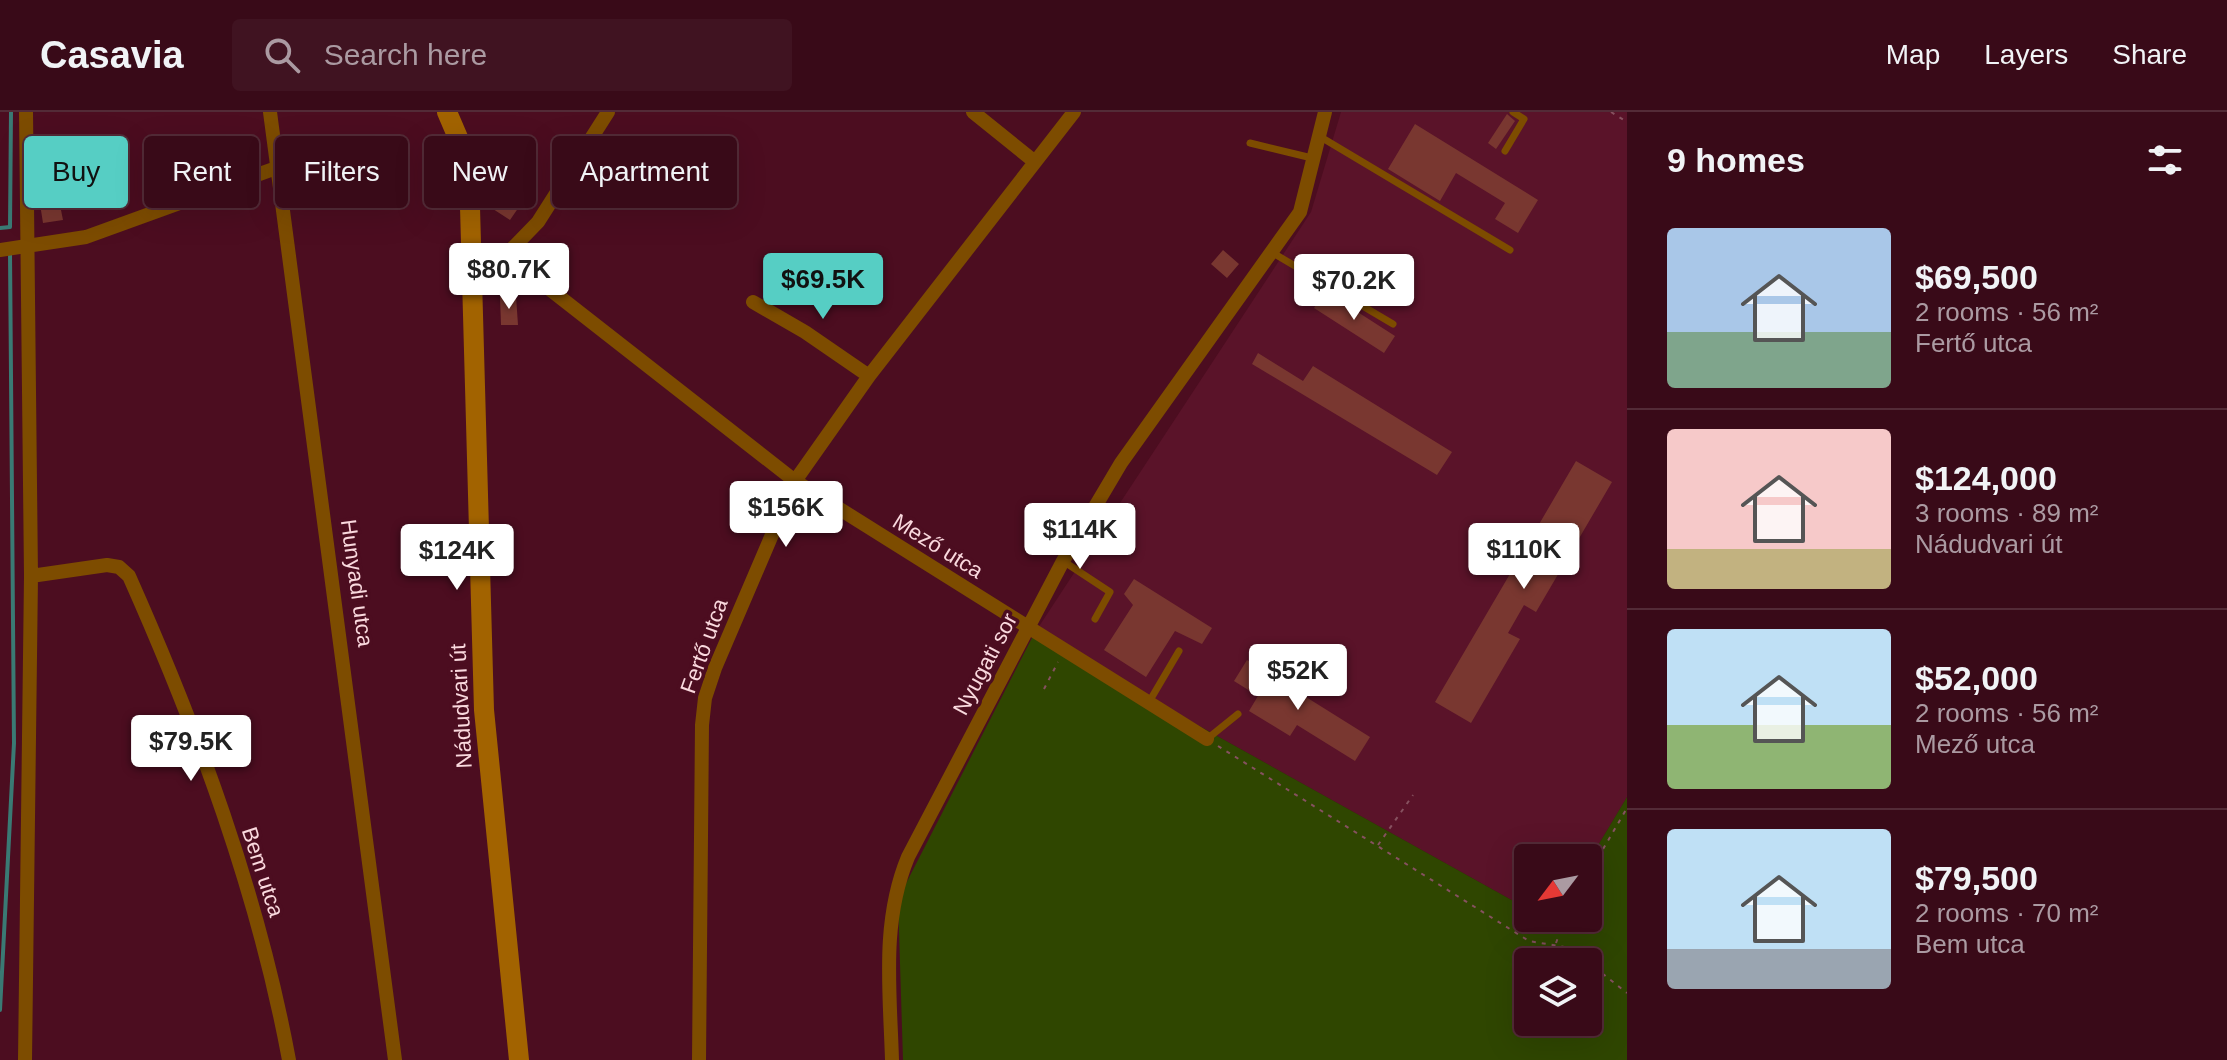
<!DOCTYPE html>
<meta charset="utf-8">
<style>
body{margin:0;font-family:Helvetica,sans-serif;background:#401321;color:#f1f3f6;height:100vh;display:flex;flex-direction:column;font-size:30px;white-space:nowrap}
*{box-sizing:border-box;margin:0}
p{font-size:26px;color:#ab9aa2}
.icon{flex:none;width:44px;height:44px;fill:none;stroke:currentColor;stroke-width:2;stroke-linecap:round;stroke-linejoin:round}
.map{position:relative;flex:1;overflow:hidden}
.side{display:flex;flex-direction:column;background:#390a18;width:600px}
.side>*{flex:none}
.banner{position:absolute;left:24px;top:24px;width:760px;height:72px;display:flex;gap:16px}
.needle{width:52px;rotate:238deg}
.controls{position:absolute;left:1514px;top:732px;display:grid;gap:16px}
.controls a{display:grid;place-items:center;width:88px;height:88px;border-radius:8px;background:#390a18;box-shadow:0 8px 32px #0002,0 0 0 2px #532b37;font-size:40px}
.price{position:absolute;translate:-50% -68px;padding:0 18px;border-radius:8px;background:#fff;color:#222;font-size:26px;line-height:52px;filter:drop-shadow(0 2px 4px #0008)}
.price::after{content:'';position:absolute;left:50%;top:48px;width:24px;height:18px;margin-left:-12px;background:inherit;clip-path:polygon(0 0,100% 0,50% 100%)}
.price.current{background:#56cec4;color:#111}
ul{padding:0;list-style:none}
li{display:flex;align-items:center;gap:24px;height:200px;padding:0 40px}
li+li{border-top:2px solid #532b37}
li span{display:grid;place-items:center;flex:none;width:224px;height:160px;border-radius:8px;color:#555}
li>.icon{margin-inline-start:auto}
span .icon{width:96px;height:96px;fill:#fffc;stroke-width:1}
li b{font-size:34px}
h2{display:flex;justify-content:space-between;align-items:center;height:96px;padding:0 40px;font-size:34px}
.chip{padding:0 28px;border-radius:8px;background:#390a18;box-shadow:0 8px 32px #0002,0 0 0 2px #532b37;font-size:28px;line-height:72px}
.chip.current{background:#56cec4;color:#111}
header{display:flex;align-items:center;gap:48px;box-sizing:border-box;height:112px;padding:0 40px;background:#390a18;border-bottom:2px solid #532b37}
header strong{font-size:38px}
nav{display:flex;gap:44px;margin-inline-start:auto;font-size:28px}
.search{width:560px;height:72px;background:#401321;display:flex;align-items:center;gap:20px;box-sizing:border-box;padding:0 28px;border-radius:8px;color:#ab9aa2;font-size:30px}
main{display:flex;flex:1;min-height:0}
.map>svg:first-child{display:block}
.built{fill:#5a1329}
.green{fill:#2f4600;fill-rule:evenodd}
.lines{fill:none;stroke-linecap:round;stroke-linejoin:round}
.stream{stroke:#3a7a74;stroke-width:4}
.building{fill:#793730}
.path{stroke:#86515f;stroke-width:2;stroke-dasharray:4 6;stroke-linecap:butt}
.service{stroke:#7d4c00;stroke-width:7}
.minor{stroke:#7d4c00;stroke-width:14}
.secondary{stroke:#a26300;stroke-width:20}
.labels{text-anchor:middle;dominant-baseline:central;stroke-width:7;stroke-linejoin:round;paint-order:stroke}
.street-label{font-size:22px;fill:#fad9de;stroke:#4c0d20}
</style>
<header>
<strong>Casavia</strong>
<div class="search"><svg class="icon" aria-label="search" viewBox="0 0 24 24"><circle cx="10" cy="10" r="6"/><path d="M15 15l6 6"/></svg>Search here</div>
<nav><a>Map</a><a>Layers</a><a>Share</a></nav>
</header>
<main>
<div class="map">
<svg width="1627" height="948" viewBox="0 0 1627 948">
<rect width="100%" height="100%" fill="#4c0d20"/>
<path class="built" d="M1341,0H1627V685L1588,750V746H1528V797L1034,522L1311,100Z"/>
<path class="green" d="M1034,522L1528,797V806L1552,810L1554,806H1588V750L1627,685V948H903L898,787ZM1528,850H1588V910H1528Z"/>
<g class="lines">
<path class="stream" d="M0,116L10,115L11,0
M0,898L14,631L10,141"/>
</g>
<path class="building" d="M1507,2L1515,9L1496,37L1488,31Z
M1415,12L1538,88L1518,121L1495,107L1505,91L1456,61L1440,89L1388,57Z
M516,65L532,76L510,108L493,97Z
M59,88L63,108L43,111L40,92Z
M1223,138L1239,152L1227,166L1211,152Z
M1325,179L1395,224L1384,241L1314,196Z
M516,184L518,213H501L500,185Z
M1258,241L1303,269L1313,254L1452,340L1437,363L1252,252Z
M1576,349L1612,370L1536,500L1524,493L1508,521L1520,527L1471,611L1435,590Z
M1134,467L1212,516L1202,532L1175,519L1146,565L1104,538L1133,493L1124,482Z
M1247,548L1370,625L1355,649L1297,613L1290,624L1249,599L1258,584L1234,569Z"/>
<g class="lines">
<path class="path" d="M1611,0L1627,10
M1044,577L1058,550
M1218,634L1529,829L1570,836L1627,881
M1378,733L1413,683
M1588,763L1627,696
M1556,831L1565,806"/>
<path class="service" d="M1319,24L1510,138
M1250,31L1312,46
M1505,39L1524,7L1513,0
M1273,141L1393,212
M1063,449L1110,480L1095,507
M1149,590L1179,539
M1207,627L1238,602"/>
<path class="minor" d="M270,0L395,948
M973,0L1035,50
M0,138L86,125L279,55
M471,142L506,143
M506,143L795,369L1207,627
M506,143L538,110L608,0
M753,190L805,220L869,264
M31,464L107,453L119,455L129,464C198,619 258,781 289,948
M25,948L31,464L26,0
M699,948L702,613L705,586L715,556L795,369L869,264L1074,0
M892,948C890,879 881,810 908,745L1063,449L1121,351L1300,100L1325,0"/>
<path class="secondary" d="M447,0L462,35L470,95L484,598L519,948"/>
</g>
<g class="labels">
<g class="street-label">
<text transform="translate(938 434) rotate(32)">Mező utca</text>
<text transform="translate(357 471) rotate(82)">Hunyadi utca</text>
<text transform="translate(704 534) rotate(-70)">Fertő utca</text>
<text transform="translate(985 552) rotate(-62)">Nyugati sor</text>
<text transform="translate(461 594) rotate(-93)">Nádudvari út</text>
<text transform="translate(263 760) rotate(72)">Bem utca</text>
</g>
</g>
</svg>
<div class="controls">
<a><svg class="needle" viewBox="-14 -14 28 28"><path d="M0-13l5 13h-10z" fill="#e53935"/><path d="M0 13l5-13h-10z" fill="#ab9aa2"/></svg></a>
<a><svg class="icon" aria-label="layers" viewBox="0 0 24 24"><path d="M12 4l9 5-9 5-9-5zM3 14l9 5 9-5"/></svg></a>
</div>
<b class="price" style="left:509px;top:199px">$80.7K</b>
<b class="price current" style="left:823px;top:209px">$69.5K</b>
<b class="price" style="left:1354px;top:210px">$70.2K</b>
<b class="price" style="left:786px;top:437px">$156K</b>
<b class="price" style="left:1080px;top:459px">$114K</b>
<b class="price" style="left:1524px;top:479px">$110K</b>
<b class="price" style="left:457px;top:480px">$124K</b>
<b class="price" style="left:1298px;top:600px">$52K</b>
<b class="price" style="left:191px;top:671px">$79.5K</b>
<div class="banner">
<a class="chip current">Buy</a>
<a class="chip">Rent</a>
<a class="chip">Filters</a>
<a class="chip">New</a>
<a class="chip">Apartment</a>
</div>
</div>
<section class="side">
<h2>9 homes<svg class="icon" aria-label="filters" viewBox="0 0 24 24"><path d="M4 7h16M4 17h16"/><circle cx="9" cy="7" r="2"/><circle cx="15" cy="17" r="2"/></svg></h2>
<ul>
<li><span style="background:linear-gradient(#a9c7e8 65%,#7fa58c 0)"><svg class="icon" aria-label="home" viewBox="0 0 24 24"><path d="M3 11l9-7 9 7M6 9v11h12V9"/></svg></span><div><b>$69,500</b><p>2 rooms · 56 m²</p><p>Fertő utca</p></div></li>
<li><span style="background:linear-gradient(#f6c9c9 75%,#c2b280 0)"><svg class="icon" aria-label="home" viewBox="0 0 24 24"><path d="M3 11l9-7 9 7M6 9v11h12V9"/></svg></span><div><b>$124,000</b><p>3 rooms · 89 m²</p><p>Nádudvari út</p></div></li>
<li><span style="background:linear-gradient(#bfe0f5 60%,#8fb573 0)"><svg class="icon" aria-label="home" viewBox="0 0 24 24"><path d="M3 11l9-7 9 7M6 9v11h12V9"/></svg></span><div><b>$52,000</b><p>2 rooms · 56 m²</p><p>Mező utca</p></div></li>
<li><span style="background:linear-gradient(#bfe0f5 75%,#9aa5b1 0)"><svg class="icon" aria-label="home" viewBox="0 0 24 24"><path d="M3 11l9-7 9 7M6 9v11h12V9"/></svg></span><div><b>$79,500</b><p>2 rooms · 70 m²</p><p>Bem utca</p></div></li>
</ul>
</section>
</main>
